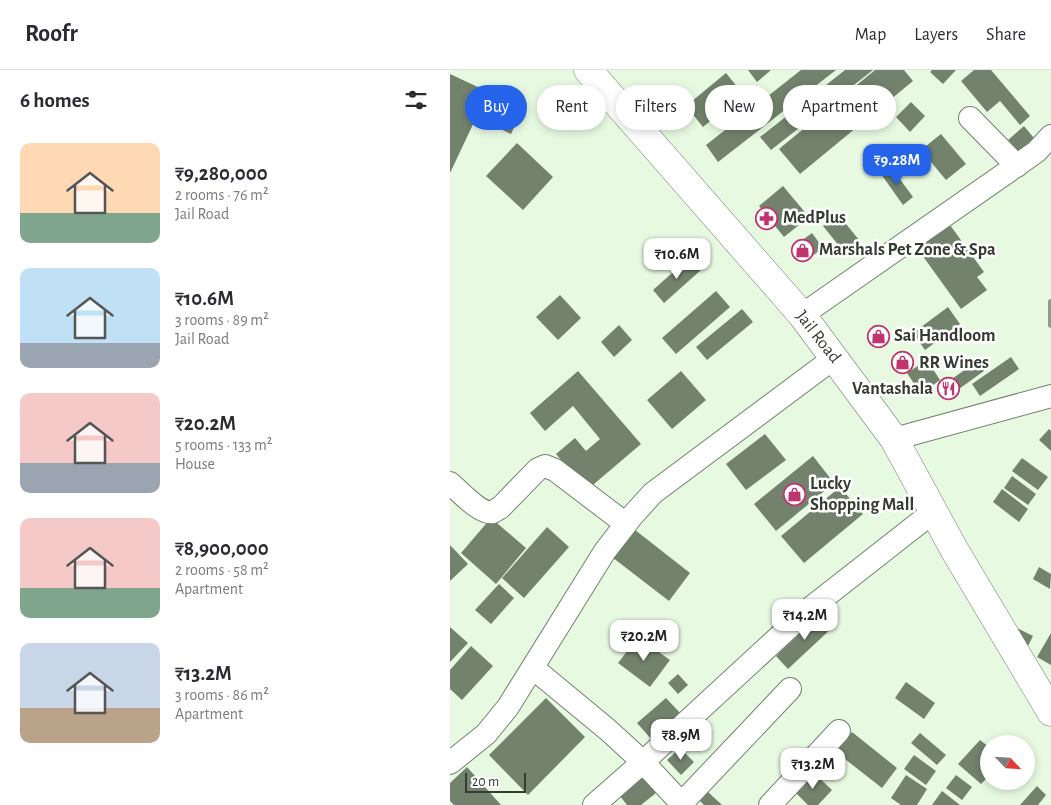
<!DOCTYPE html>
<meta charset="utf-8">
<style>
body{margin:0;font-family:"Alegreya Sans",sans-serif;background:#f2f2f3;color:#2b2b33;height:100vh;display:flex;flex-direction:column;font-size:19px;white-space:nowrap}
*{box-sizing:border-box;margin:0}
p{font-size:16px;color:#7c7c81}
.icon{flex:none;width:28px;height:28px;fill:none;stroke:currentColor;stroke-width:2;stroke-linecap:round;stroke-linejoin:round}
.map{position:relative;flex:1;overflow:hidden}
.panel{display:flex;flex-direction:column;background:#fff;width:450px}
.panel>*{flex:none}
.top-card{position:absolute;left:15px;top:15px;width:475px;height:45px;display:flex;gap:10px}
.needle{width:32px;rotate:115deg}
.fabs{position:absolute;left:530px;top:665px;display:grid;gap:10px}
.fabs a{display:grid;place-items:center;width:55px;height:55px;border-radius:50%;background:#fff;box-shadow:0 2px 8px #0003;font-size:25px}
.scale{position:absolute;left:15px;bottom:12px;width:61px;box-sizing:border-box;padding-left:5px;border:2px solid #353c32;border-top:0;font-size:14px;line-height:18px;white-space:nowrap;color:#353c32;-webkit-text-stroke:4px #fff;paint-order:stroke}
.price{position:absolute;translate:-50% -42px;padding:0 11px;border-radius:10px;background:#fff;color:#222;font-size:16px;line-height:32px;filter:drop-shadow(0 1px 2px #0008)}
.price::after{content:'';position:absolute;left:50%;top:30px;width:15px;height:11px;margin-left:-8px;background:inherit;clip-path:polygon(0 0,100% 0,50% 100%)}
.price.current{background:#2563eb;color:#fff}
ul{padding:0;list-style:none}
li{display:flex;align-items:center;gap:15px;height:125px;padding:0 20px}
li span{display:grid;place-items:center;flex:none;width:140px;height:100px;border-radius:10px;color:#555}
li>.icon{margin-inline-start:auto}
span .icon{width:60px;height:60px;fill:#fffc;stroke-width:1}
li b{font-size:21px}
h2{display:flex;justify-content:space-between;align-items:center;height:60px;padding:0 20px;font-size:21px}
.pill{padding:0 18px;border-radius:22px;background:#fff;box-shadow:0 2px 8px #0003;font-size:18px;line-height:45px}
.pill.current{background:#2563eb;color:#fff}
header{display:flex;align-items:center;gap:30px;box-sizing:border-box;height:70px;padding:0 25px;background:#fff;border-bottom:1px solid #e1e1e2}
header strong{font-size:24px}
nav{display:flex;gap:28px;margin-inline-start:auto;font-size:18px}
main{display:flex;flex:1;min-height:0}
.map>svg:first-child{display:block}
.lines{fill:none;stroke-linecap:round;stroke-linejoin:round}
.stream{stroke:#8b9d85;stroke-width:6}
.building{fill:#72826c}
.street-casing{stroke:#72826c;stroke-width:24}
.secondary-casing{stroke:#72826c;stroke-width:29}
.street{stroke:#fff;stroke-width:22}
.secondary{stroke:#fff;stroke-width:28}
.labels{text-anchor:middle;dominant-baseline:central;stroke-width:5;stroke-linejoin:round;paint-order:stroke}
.poi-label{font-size:18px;font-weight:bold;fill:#353c32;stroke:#fff;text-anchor:start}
.street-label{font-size:18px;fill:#353c32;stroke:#fff}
</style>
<header>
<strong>Roofr</strong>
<nav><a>Map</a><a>Layers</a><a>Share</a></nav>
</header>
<main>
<section class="panel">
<h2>6 homes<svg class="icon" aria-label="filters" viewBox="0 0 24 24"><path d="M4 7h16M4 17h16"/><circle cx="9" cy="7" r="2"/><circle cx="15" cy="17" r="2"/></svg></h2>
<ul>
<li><span style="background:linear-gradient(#ffd9b3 70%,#7fa58c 0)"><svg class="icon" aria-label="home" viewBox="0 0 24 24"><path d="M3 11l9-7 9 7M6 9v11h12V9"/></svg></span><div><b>₹9,280,000</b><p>2 rooms · 76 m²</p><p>Jail Road</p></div></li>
<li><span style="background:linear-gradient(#bfe0f5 75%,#9aa5b1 0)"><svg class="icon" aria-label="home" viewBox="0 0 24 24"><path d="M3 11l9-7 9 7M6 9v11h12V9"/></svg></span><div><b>₹10.6M</b><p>3 rooms · 89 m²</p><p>Jail Road</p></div></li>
<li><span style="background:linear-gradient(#f6c9c9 70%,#9aa5b1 0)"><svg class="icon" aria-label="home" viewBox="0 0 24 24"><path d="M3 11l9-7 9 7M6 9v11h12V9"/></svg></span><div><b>₹20.2M</b><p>5 rooms · 133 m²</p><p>House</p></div></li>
<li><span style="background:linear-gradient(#f6c9c9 70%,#7fa58c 0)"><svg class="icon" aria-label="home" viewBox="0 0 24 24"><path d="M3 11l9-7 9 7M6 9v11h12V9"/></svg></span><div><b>₹8,900,000</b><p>2 rooms · 58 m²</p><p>Apartment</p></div></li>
<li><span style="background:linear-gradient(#c9d6e8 65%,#b9a48a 0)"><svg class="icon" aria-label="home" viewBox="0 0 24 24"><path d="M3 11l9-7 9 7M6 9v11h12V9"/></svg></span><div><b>₹13.2M</b><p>3 rooms · 86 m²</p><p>Apartment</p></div></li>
</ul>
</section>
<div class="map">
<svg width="601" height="735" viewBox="0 0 601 735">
<rect width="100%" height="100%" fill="#e7fae1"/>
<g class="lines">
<path class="stream" d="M601,232V255"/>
</g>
<path class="building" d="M298,0H321L307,12Z
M351,0H386L268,92L256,75Z
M395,0H423L321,80L310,67Z
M425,0H454L463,11L350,104L329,79Z
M482,0H506L493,14L480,2Z
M524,0H541L580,46L570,55L550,31L537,42L511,11Z
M276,3L293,24L253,57L236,36Z
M0,4L73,38L61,64L26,48L0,103Z
M461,32L475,46L460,62L446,47Z
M574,56L588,73L571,87L557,71Z
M491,64L516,94L496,110L471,80Z
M67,73L103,107L73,140L36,106Z
M441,97L463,127L453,135L431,104Z
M333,116L359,147L334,167L309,136Z
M388,144L409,170L394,182L373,156Z
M500,155L534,202L527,207L537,220L511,239L467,178Z
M362,163L373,178L358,189L347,174Z
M240,187L251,200L214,233L203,220Z
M266,221L280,237L226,284L212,268Z
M110,225L131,248L108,270L86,247Z
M498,237L510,254L475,280L463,263Z
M292,239L303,252L257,290L246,277Z
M169,255L182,270L164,287L151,272Z
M561,287L569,299L530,326L522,314Z
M477,290L490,310L471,324L457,303Z
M527,291L534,301L495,329L488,319Z
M128,301L191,374L137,420L106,384L125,368L136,381L150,369L123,336L95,361L80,343Z
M231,301L256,330L222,359L197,330Z
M599,359L601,361V381L589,370Z
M315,364L336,390L296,420L276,394Z
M363,386L384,413L326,461L304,434Z
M572,388L598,407L588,420L562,401Z
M562,406L586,424L578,435L554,418Z
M390,417L413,444L354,493L331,466Z
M552,419L578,439L569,452L543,432Z
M41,448L76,478L46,514L11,483Z
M180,456L240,503L219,531L158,484Z
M97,457L119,477L74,528L52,508Z
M0,475L18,494L0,511Z
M589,497L601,504L600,519L583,509Z
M49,514L64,528L41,554L25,540Z
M371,543L384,556L338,599L326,586Z
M0,557L18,573L0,592Z
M567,558L583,566L576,580Z
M601,563V595L587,587Z
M188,567L220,590L200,617L168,593Z
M21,576L43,596L12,630L0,619V600Z
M228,604L238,615L228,624L218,613Z
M456,612L485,633L474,649L445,628Z
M96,628L135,667L78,725L39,685Z
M216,628L231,644L202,670L187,653Z
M402,662L447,698L432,718L386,682Z
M470,663L496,685L487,695L461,673Z
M530,670L539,677V706L531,714L508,694Z
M230,678L244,692L231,705L217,690Z
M464,685L486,701L476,715L454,699Z
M17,697L51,735H4L0,731V713Z
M363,702L382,720L368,735H358L344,721Z
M456,705L477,719L467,735H451L441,728Z
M506,705L522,717L512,730L496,718Z
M193,707L206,723L191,735H177L170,726Z
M587,716L596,725L588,735H570Z
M492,721L510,735H482Z
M258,722L272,735H254L250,731Z"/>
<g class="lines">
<defs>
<path id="street" d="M520,48L567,96
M352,245L586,82L601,66
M444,369L601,326
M0,413C9,421 31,445 43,442C45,441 47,439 50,438L88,399L95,396L105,400L176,454
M83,598L158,660L193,692L233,735
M0,693L36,664L58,637L155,481L183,445L203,423L384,288
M144,735L193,692L358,540L483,442
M230,735L340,619
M320,735L389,661"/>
<path id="secondary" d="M138,0L352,245L444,369L505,481L601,642"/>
</defs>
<use href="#street" class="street-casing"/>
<use href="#secondary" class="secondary-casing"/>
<use href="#street" class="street"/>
<use href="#secondary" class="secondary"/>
</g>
<defs>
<symbol id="pharmacy-ring" viewBox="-11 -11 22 22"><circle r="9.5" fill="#fff" stroke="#c0356e" stroke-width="1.5"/><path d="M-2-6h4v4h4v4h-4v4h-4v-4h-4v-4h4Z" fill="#c0356e"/></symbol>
<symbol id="shop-ring" viewBox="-11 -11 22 22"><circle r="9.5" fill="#fff" stroke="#c0356e" stroke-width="1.5"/><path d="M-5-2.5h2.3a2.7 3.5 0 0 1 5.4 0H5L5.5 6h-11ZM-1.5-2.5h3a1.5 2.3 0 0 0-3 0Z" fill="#c0356e"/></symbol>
<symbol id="restaurant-ring" viewBox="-11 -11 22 22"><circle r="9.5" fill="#fff" stroke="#c0356e" stroke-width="1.5"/><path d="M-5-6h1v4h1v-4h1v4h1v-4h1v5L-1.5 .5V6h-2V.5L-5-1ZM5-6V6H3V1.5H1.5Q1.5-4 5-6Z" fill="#c0356e"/></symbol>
</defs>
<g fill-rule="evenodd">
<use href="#pharmacy-ring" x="304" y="136" width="25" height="25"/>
<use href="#shop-ring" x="340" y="168" width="25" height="25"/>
<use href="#shop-ring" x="416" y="254" width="25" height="25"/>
<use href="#shop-ring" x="440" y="280" width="25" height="25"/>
<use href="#restaurant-ring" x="486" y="306" width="25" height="25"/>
<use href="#shop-ring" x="332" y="412" width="25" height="25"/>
</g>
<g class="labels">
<g class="poi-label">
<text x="333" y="148">MedPlus</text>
<text x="369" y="180">Marshals Pet Zone &amp; Spa</text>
<text x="444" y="266">Sai Handloom</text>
<text x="469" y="293">RR Wines</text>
<text x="483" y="319" text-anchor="end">Vantashala</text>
<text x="360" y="414">Lucky<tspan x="360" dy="21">Shopping Mall</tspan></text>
</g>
<g class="street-label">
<text transform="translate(368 267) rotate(52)">Jail Road</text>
</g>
</g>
</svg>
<div class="fabs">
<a><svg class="needle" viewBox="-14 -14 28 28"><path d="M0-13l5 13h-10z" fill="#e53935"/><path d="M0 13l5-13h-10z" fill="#7c7c81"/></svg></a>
</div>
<div class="scale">20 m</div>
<b class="price current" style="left:447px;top:116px">₹9.28M</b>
<b class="price" style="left:227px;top:210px">₹10.6M</b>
<b class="price" style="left:355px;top:571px">₹14.2M</b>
<b class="price" style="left:194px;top:592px">₹20.2M</b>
<b class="price" style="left:231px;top:691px">₹8.9M</b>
<b class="price" style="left:363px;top:720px">₹13.2M</b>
<div class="top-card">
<a class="pill current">Buy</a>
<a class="pill">Rent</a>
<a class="pill">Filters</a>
<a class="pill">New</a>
<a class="pill">Apartment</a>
</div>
</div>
</main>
